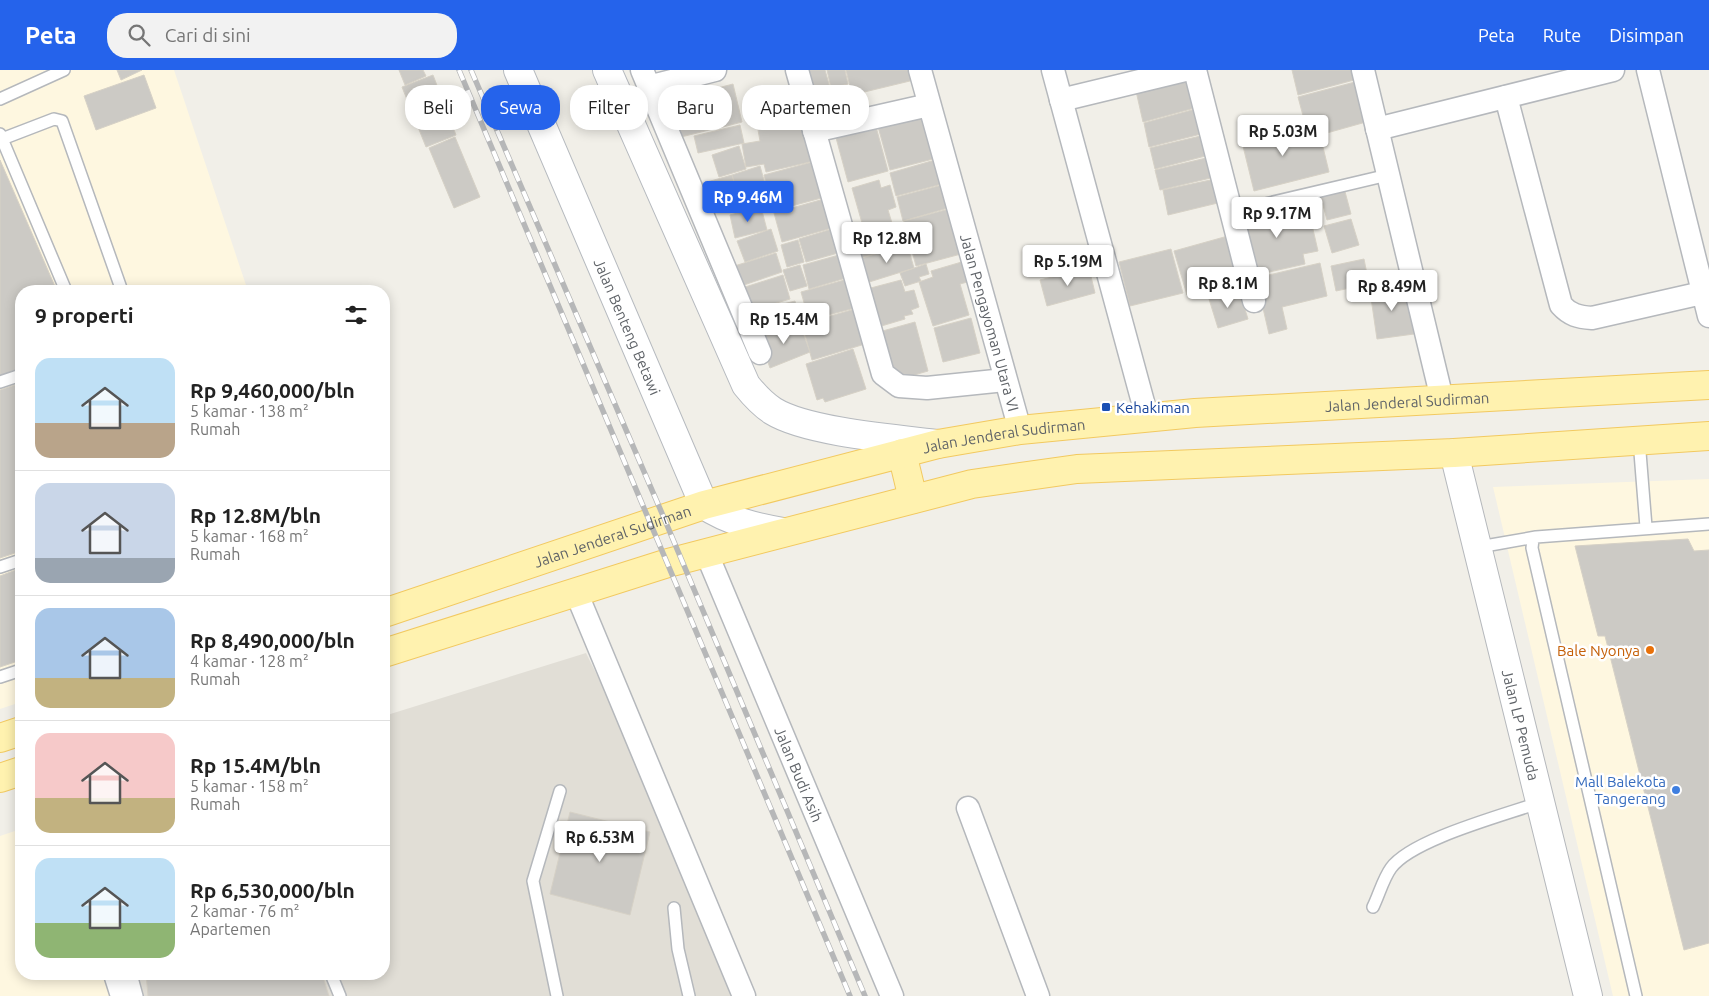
<!DOCTYPE html>
<html lang="id">
<meta charset="utf-8">
<style>
body{margin:0;font-family:Ubuntu,sans-serif;background:#f2f2f2;color:#222;height:100vh;display:flex;flex-direction:column;font-size:19px;white-space:nowrap}
*{box-sizing:border-box;margin:0}
p{font-size:16px;color:#767676}
.icon{flex:none;width:28px;height:28px;fill:none;stroke:currentColor;stroke-width:2;stroke-linecap:round;stroke-linejoin:round}
.map{position:relative;flex:1;overflow:hidden}
.details{position:absolute;left:15px;top:215px;width:375px;height:695px;display:flex;flex-direction:column;background:#fff;border-radius:20px;box-shadow:0 2px 12px #0003}
.details>*{flex:none}
.hud{position:absolute;left:405px;top:15px;width:475px;height:45px;display:flex;gap:10px}
.price{position:absolute;translate:-50% -42px;padding:0 11px;border-radius:5px;background:#fff;color:#222;font-size:16px;line-height:32px;filter:drop-shadow(0 1px 2px #0008)}
.price::after{content:'';position:absolute;left:50%;top:30px;width:15px;height:11px;margin-left:-8px;background:inherit;clip-path:polygon(0 0,100% 0,50% 100%)}
.price.on{background:#2563eb;color:#fff}
ul{padding:0;list-style:none}
li{display:flex;align-items:center;gap:15px;height:125px;padding:0 20px}
li+li{border-top:1px solid #e0e0e0}
li span{display:grid;place-items:center;flex:none;width:140px;height:100px;border-radius:15px;color:#555}
li>.icon{margin-inline-start:auto}
span .icon{width:60px;height:60px;fill:#fffc;stroke-width:1}
li b{font-size:21px}
h2{display:flex;justify-content:space-between;align-items:center;height:60px;padding:0 20px;font-size:21px}
.chip{padding:0 18px;border-radius:20px;background:#fff;box-shadow:0 2px 12px #0003;font-size:18px;line-height:45px}
.chip.on{background:#2563eb;color:#fff}
header{display:flex;align-items:center;gap:30px;box-sizing:border-box;height:70px;padding:0 25px;background:#2563eb;color:#fff}
header strong{font-size:24px}
nav{display:flex;gap:28px;margin-inline-start:auto;font-size:18px}
.search{width:350px;height:45px;background:#f2f2f2;display:flex;align-items:center;gap:12px;box-sizing:border-box;padding:0 18px;border-radius:20px;color:#767676;font-size:19px}
.map>svg:first-child{display:block}
.commercial{fill:#fef7e0}
.education{fill:#e1ded6}
.building{fill:#cccac5;stroke:#d6d1c6}
.lines{fill:none;stroke-linecap:round;stroke-linejoin:round}
.service-casing{stroke:#b5b8bc;stroke-width:14}
.minor-casing{stroke:#b5b8bc;stroke-width:25}
.tertiary-casing{stroke:#b5b8bc;stroke-width:30}
.secondary-casing{stroke:#b6babf;stroke-width:30}
.primary-casing{stroke:#f2c960;stroke-width:30}
.service{stroke:#fff;stroke-width:11}
.minor{stroke:#fff;stroke-width:22}
.tertiary{stroke:#fff;stroke-width:28}
.secondary{stroke:#fff;stroke-width:28}
.primary{stroke:#fff2af;stroke-width:28}
.rail-casing{stroke:#b6b7b8;stroke-width:5.5}
.rail{stroke:#fff;stroke-width:4;stroke-dasharray:11;stroke-linecap:butt}
.transit-dot{fill:#1a4fb4;stroke:#fff;stroke-width:2}
.food-dot{fill:#e8710a;stroke:#fff;stroke-width:2}
.shop-dot{fill:#3f7fe0;stroke:#fff;stroke-width:2}
.labels{text-anchor:middle;dominant-baseline:central;stroke-width:5;stroke-linejoin:round;paint-order:stroke}
.street-label{font-size:15px;fill:#5f6368;stroke:#fff}
.transit-label{font-size:15px;fill:#164399;stroke:#fff;text-anchor:start}
.food-label{font-size:15px;fill:#c56008;stroke:#fff;text-anchor:end}
.shop-label{font-size:15px;fill:#366cbe;stroke:#fff;text-anchor:end}
</style>
<header>
<strong>Peta</strong>
<div class="search"><svg class="icon" aria-label="search" viewBox="0 0 24 24"><circle cx="10" cy="10" r="6"/><path d="M15 15l6 6"/></svg>Cari di sini</div>
<nav><a>Peta</a><a>Rute</a><a>Disimpan</a></nav>
</header>
<div class="map">
<svg width="1709" height="926" viewBox="0 0 1709 926">
<rect width="100%" height="100%" fill="#f1efe8"/>
<path class="commercial" d="M0,0H174L248,221H21V632L0,639Z
M1709,409V926H1613L1493,417Z
M21,759V904H105L112,926H0V766Z"/>
<path class="education" d="M586,583L651,713L737,926H112L105,904H384V646Z"/>
<path class="building" d="M117,0H142L121,10Z
M399,0H423L426,6L405,15Z
M804,0H825L831,21L811,26Z
M827,0H845L848,14L831,18Z
M846,0H911L914,10L852,25Z
M1292,0H1351L1354,10L1298,25Z
M144,5L156,38L96,60L84,26Z
M433,5L456,65L426,77L402,17Z
M1195,6L1202,36L1143,52L1136,21Z
M1355,12L1366,52L1309,68L1298,27Z
M733,14L742,52L719,58L710,20Z
M707,18L717,58L673,69L663,29Z
M1203,37L1209,62L1149,77L1144,53Z
M802,38L814,91L766,102L764,94L746,97L742,74L760,71L755,43Z
M924,40L937,88L890,100L877,53Z
M1302,52L1308,76L1322,73L1329,102L1254,121L1241,68Z
M875,53L888,101L848,112L835,64Z
M740,55L744,73L698,83L694,66Z
M1209,64L1213,84L1155,99L1150,78Z
M455,67L480,127L454,138L429,78Z
M739,76L746,99L719,107L712,85Z
M1215,86L1219,106L1160,120L1155,100Z
M0,90L57,221H21V299L0,306Z
M935,90L942,114L896,126L890,103Z
M816,91L825,127L773,141L764,105Z
M760,96L768,124L740,132L732,105Z
M732,105L740,132L715,140L707,112Z
M1220,108L1226,131L1168,145L1163,120Z
M879,110L881,118L890,115L896,137L888,140L892,153L854,165L851,156L862,153L852,118Z
M942,115L948,138L903,151L897,127Z
M1344,118L1351,144L1327,150L1320,124Z
M824,129L832,158L782,172L774,143Z
M1291,132L1298,158L1312,155L1318,181L1303,184L1305,194L1256,205L1242,143Z
M761,137L767,160L735,168L730,145Z
M949,139L961,184L916,196L904,151Z
M1351,149L1359,175L1332,183L1324,156Z
M903,154L909,173L858,189L852,170Z
M771,159L778,181L745,192L737,171Z
M832,159L838,183L806,192L799,169Z
M1235,164L1238,196L1224,199L1228,214L1187,225L1174,181Z
M798,170L804,192L787,197L781,175Z
M907,174L914,198L866,213L859,189Z
M1171,179L1183,223L1130,236L1119,192Z
M776,183L782,202L735,218L728,198Z
M839,185L846,208L809,219L803,195Z
M1364,189L1369,214L1336,221L1331,196Z
M965,191L971,211L960,214L969,245L933,256L919,212L933,207L931,201Z
M1320,193L1327,226L1282,237L1287,259L1269,264L1256,208Z
M926,194L929,204L919,207L921,211L905,216L900,203Z
M800,195L807,216L790,221L783,200Z
M1089,198L1095,223L1047,236L1040,210Z
M783,205L790,229L746,242L739,219Z
M848,209L855,238L809,250L801,222Z
M901,210L905,222L914,220L919,237L911,240L913,244L904,246L905,249L878,257L867,219Z
M1407,216L1414,264L1377,269L1370,221Z
M1239,220L1248,249L1218,258L1209,229Z
M795,231L799,250L769,257L764,239Z
M855,239L865,274L812,290L802,254Z
M971,248L980,283L943,292L934,258Z
M799,252L810,282L770,298L759,267Z
M915,252L928,301L893,311L879,262Z
M853,279L866,319L825,332L823,328L817,330L806,294Z
M21,313V481L0,488V320Z
M1688,469L1694,481L1709,480V873L1684,880L1605,566H1598L1575,476Z
M21,498V590L0,597V506Z
M570,742L650,762L630,845L550,824Z
M146,904H322L329,926H148Z"/>
<g class="lines">
<defs>
<path id="service" d="M0,29L64,0
M0,64L66,221
M2,69L54,49L62,51L122,221
M1231,142L1388,105
M0,312L21,305
M1639,370L1646,457
M1533,469L1532,478L1636,926
M1479,477L1536,467L1709,454
M0,497L21,490
M0,607L21,600
M1373,837C1379,825 1383,809 1391,798C1412,769 1505,745 1541,732
M674,838L678,879L689,926
M131,904L137,926
M331,904L340,926
M557,926L533,811L560,721"/>
<g id="minor">
<path d="M642,0L760,283"/>
<path d="M797,0L883,304L899,316L927,318L1005,310"/>
<path id="s1" d="M920,0L1020,360"/>
<path d="M1053,0L1147,347"/>
<path d="M1195,0L1254,231"/>
<path d="M1363,0L1442,329"/>
<path d="M1648,0L1709,246"/>
<path d="M648,17L715,0"/>
<path d="M1506,27L1561,235C1570,245 1578,247 1592,248L1702,223"/>
<path d="M1061,30L1185,0"/>
<path d="M1377,59L1613,0"/>
<path d="M814,61L929,35"/>
<path id="s2" d="M706,482L892,926"/>
<path d="M576,522L744,926"/>
<path d="M968,738L1038,926"/>
<path d="M115,904L122,926"/>
</g>
<g id="tertiary">
<path id="s3" d="M1454,383L1588,926"/>
</g>
<g id="secondary">
<path id="s4" d="M518,0L704,435C729,451 754,457 783,462"/>
<path d="M607,0L746,315C754,325 762,334 773,341C807,362 896,369 938,374"/>
</g>
<g id="primary">
<path d="M902,383L913,429"/>
<path id="s5" d="M384,543L704,435L938,374L1020,360L1195,343L1709,315"/>
<path d="M384,583L668,493L972,414L1077,399L1454,383L1709,366"/>
<path d="M0,668L21,661"/>
<path d="M0,708L21,701"/>
</g>
</defs>
<use href="#service" class="service-casing"/>
<use href="#minor" class="minor-casing"/>
<use href="#tertiary" class="tertiary-casing"/>
<use href="#secondary" class="secondary-casing"/>
<use href="#primary" class="primary-casing"/>
<use href="#service" class="service"/>
<use href="#minor" class="minor"/>
<use href="#tertiary" class="tertiary"/>
<use href="#secondary" class="secondary"/>
<use href="#primary" class="primary"/>
<defs>
<path id="rail" d="M459,0L850,926
M471,0L664,448L865,926"/>
</defs>
<use href="#rail" class="rail-casing"/>
<use href="#rail" class="rail"/>
</g>
<rect class="transit-dot" x="1101" y="332" width="10" height="10" rx="2.5"/>
<circle class="food-dot" cx="1650" cy="580" r="5"/>
<circle class="shop-dot" cx="1676" cy="720" r="5"/>
<g class="labels">
<g class="street-label">
<text stroke="none"><textPath href="#s1" startOffset="262">Jalan Pengayoman Utara VI</textPath></text>
<text stroke="none"><textPath href="#s4" startOffset="279">Jalan Benteng Betawi</textPath></text>
<text stroke="none"><textPath href="#s5" startOffset="1051">Jalan Jenderal Sudirman</textPath></text>
<text stroke="none"><textPath href="#s5" startOffset="646">Jalan Jenderal Sudirman</textPath></text>
<text stroke="none"><textPath href="#s5" startOffset="241">Jalan Jenderal Sudirman</textPath></text>
<text stroke="none"><textPath href="#s3" startOffset="280">Jalan LP Pemuda</textPath></text>
<text stroke="none"><textPath href="#s2" startOffset="241">Jalan Budi Asih</textPath></text>
</g>
<g class="transit-label">
<text x="1116" y="337">Kehakiman</text>
</g>
<g class="food-label">
<text x="1640" y="580">Bale Nyonya</text>
</g>
<g class="shop-label">
<text x="1666" y="711">Mall Balekota<tspan x="1666" dy="17">Tangerang</tspan></text>
</g>
</g>
</svg>
<b class="price" style="left:1283px;top:87px">Rp 5.03M</b>
<b class="price on" style="left:748px;top:153px">Rp 9.46M</b>
<b class="price" style="left:1277px;top:169px">Rp 9.17M</b>
<b class="price" style="left:887px;top:194px">Rp 12.8M</b>
<b class="price" style="left:1068px;top:217px">Rp 5.19M</b>
<b class="price" style="left:1228px;top:239px">Rp 8.1M</b>
<b class="price" style="left:1392px;top:242px">Rp 8.49M</b>
<b class="price" style="left:784px;top:275px">Rp 15.4M</b>
<b class="price" style="left:600px;top:793px">Rp 6.53M</b>
<div class="hud">
<a class="chip">Beli</a>
<a class="chip on">Sewa</a>
<a class="chip">Filter</a>
<a class="chip">Baru</a>
<a class="chip">Apartemen</a>
</div>
<section class="details">
<h2>9 properti<svg class="icon" aria-label="filters" viewBox="0 0 24 24"><path d="M4 7h16M4 17h16"/><circle cx="9" cy="7" r="2"/><circle cx="15" cy="17" r="2"/></svg></h2>
<ul>
<li><span style="background:linear-gradient(#bfe0f5 65%,#b9a48a 0)"><svg class="icon" aria-label="home" viewBox="0 0 24 24"><path d="M3 11l9-7 9 7M6 9v11h12V9"/></svg></span><div><b>Rp 9,460,000/bln</b><p>5 kamar · 138 m²</p><p>Rumah</p></div></li>
<li><span style="background:linear-gradient(#c9d6e8 75%,#9aa5b1 0)"><svg class="icon" aria-label="home" viewBox="0 0 24 24"><path d="M3 11l9-7 9 7M6 9v11h12V9"/></svg></span><div><b>Rp 12.8M/bln</b><p>5 kamar · 168 m²</p><p>Rumah</p></div></li>
<li><span style="background:linear-gradient(#a9c7e8 70%,#c2b280 0)"><svg class="icon" aria-label="home" viewBox="0 0 24 24"><path d="M3 11l9-7 9 7M6 9v11h12V9"/></svg></span><div><b>Rp 8,490,000/bln</b><p>4 kamar · 128 m²</p><p>Rumah</p></div></li>
<li><span style="background:linear-gradient(#f6c9c9 65%,#c2b280 0)"><svg class="icon" aria-label="home" viewBox="0 0 24 24"><path d="M3 11l9-7 9 7M6 9v11h12V9"/></svg></span><div><b>Rp 15.4M/bln</b><p>5 kamar · 158 m²</p><p>Rumah</p></div></li>
<li><span style="background:linear-gradient(#bfe0f5 65%,#8fb573 0)"><svg class="icon" aria-label="home" viewBox="0 0 24 24"><path d="M3 11l9-7 9 7M6 9v11h12V9"/></svg></span><div><b>Rp 6,530,000/bln</b><p>2 kamar · 76 m²</p><p>Apartemen</p></div></li>
</ul>
</section>
</div>
